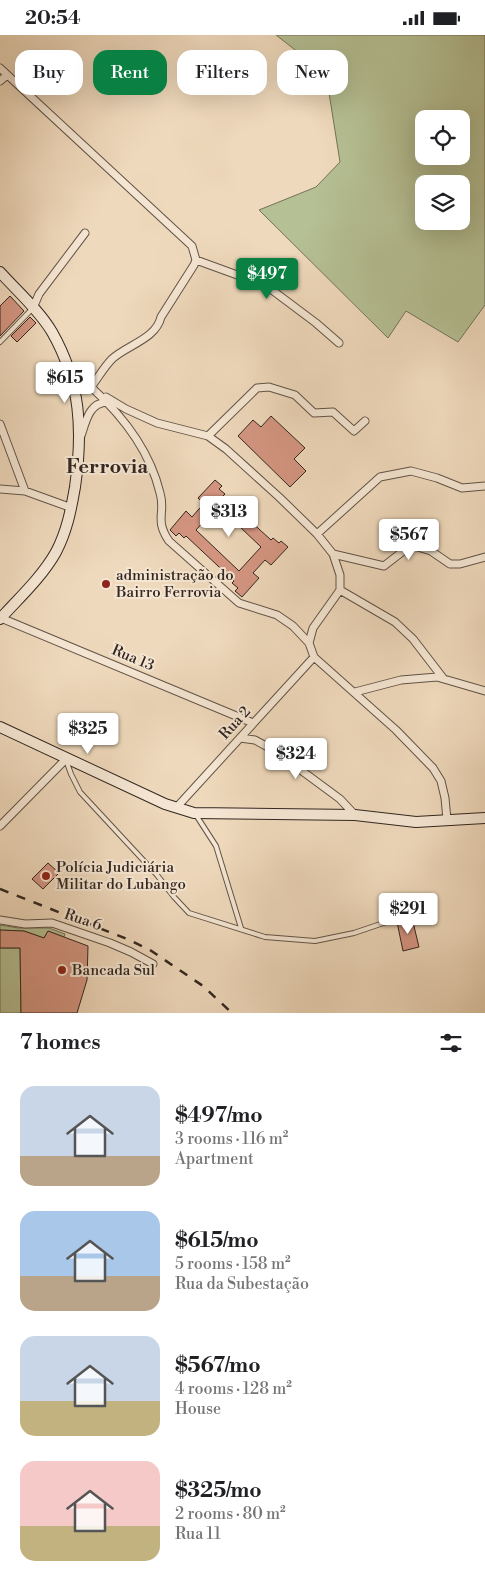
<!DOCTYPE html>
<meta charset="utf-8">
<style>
body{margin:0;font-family:"Libre Bodoni",serif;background:#f2f2f2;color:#202124;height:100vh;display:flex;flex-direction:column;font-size:19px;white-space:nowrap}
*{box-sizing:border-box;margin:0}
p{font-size:16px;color:#757577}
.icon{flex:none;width:28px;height:28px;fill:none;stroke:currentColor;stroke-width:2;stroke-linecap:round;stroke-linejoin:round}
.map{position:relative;height:978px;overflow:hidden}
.sheet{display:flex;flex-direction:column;background:#fff;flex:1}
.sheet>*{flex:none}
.guide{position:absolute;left:15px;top:15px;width:455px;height:45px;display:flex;gap:10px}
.controls{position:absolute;left:415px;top:75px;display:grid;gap:10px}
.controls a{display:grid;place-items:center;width:55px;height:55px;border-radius:10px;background:#fff;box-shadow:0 5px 20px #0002;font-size:25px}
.price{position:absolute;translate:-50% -42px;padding:0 11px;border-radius:5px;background:#fff;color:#222;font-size:16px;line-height:32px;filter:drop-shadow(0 1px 2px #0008)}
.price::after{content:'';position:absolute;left:50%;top:30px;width:15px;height:11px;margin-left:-8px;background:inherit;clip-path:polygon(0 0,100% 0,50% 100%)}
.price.current{background:#0b8043;color:#fff}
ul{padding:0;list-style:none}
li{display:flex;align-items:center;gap:15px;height:125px;padding:0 20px}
li span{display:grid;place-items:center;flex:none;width:140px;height:100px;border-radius:15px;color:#555}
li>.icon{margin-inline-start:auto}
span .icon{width:60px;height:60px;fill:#fffc;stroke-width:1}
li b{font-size:21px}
h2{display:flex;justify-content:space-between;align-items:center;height:60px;padding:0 20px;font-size:21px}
.chip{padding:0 18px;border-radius:15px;background:#fff;box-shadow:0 5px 20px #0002;font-size:18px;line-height:45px}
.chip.current{background:#0b8043;color:#fff}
.status{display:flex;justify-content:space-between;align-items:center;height:35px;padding:0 25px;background:#fff;direction:ltr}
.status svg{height:14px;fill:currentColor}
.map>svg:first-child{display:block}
.green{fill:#b5c094;stroke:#73735a;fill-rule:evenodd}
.building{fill:#d59682;stroke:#312620;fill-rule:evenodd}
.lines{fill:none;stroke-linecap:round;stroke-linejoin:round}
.lane-casing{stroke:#605347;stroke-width:6}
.street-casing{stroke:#605347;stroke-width:9}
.secondary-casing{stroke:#312620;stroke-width:12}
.lane{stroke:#f5e6d3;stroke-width:4}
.street{stroke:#f5e6d3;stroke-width:7}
.secondary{stroke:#f5e6d3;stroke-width:10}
.rail{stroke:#312620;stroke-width:2.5;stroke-dasharray:9 9;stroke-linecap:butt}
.poi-dot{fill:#8f2418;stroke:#f5e6d3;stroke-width:2}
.labels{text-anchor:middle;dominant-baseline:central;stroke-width:4;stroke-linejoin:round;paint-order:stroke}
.poi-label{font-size:15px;fill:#312620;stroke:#f5e6d3;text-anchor:start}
.street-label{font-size:15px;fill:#312620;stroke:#f5e6d3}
.district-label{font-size:20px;font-weight:bold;fill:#312620;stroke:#f5e6d3}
</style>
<div class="status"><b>20:54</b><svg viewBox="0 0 49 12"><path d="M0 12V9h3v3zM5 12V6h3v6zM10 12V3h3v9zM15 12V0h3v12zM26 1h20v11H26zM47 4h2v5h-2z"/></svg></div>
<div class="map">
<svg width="485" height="978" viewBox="0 0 485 978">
<rect width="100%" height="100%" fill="#efd9bc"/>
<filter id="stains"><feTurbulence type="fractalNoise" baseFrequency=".004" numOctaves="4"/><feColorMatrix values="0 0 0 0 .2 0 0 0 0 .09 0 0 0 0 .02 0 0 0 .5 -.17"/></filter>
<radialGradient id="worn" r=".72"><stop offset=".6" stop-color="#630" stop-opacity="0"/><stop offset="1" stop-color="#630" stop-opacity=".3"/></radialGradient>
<path class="green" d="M276,0H485V270L458,307L406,276L388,303L259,175L316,152L340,127L326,39ZM424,84H461V121H424ZM424,149H461V186H424Z
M0,890L18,893H49L65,899L64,902L48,896L44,903L24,896L0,895Z
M0,913H20L21,978H0Z"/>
<path class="building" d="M10,261L24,276L0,301V271Z
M30,282L36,288L17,307L11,301Z
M271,381L305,413L294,424L306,436L290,452L238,401L253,385L261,392Z
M215,445L222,451L219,454L225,459L223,461L271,505L273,503L279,508L281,506L288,512L271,530L265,525L253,538L259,543L242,562L235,556L238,553L232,548L234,546L186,501L184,503L179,498L176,501L170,495L186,476L192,482L198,475L204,469L198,463ZM218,471L261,512L239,536L196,495Z
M48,828L59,838L43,854L32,844Z
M412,883L419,912L403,916L397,887Z
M0,895L24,896L44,903L48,896L88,911L87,945L77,978H21L20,913H0Z"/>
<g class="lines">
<defs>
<path id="lane" d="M0,307L33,273
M66,725L71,739L80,757L157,840L174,862L189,878L265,902L315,906L354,898L404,881
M196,780L216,811L241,893"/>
<path id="street" d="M0,33L192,211L196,225L194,230L161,282C156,304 127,310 112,324C104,332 98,343 91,352C122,380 150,416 160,458C166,478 154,484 169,506L239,568L277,580L293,591L309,608
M0,46L7,40
M196,225L240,241L256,244L264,249L316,288L339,308
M33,273L39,259L85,198
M68,329L93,353
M106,362L126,374L157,388L208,401L226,414L279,462L317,499L333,519L340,540V555L313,593L309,608L314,622L396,695L433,733L441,746L445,763L447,785
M0,389L25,456
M81,401C86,386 89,368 107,367
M208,401L257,353L269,352L295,360L314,378L333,377L354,396L365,386
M0,454L25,456L72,473
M317,499L380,442L411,436L437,443L462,453L485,451
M333,519L384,531L411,510L431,516L450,529H460L485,522
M340,555L395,587L413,604L443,643
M1,583L253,688
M355,657L401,645L437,642L485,656
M240,703L255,705L275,716L340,764L355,780
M176,773L314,622
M0,791L66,724
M0,885L25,889L52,888L110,908L131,917L153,929"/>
<path id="secondary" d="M0,237C17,256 39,275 52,297C81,348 83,396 75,452C71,475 67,496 56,517C42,542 19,563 0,584
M0,692L165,769L194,778L355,780L416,787L485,783"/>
</defs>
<use href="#lane" class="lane-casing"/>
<use href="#street" class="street-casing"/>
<use href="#secondary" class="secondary-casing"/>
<use href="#lane" class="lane"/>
<use href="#street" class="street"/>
<use href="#secondary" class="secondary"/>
<path class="rail" d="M0,854L127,904L150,915L203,951L232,978"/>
</g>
<g class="poi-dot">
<circle cx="106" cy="549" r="5"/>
<circle cx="46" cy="841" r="5"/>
<circle cx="62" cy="935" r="5"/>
</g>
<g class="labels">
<g class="poi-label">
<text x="116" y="540">administração do<tspan x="116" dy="17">Bairro Ferrovia</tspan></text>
<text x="56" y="832">Polícia Judiciária<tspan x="56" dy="17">Militar do Lubango</tspan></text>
<text x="72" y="935">Bancada Sul</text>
</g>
<g class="street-label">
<text transform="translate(133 623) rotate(23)">Rua 13</text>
<text transform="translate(235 688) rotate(-48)">Rua 2</text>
<text transform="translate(83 885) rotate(19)">Rua 6</text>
</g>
<g class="district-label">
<text x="107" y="432">Ferrovia</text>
</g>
</g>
<rect width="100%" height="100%" filter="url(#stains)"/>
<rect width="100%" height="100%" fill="url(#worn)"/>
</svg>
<div class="controls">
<a><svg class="icon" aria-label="locate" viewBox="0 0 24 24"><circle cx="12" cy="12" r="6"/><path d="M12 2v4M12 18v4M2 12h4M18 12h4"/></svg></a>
<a><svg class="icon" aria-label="layers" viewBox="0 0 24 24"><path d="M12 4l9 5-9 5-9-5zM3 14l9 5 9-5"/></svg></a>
</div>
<b class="price current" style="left:267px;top:265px">$497</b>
<b class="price" style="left:65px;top:369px">$615</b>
<b class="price" style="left:229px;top:503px">$313</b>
<b class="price" style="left:409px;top:526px">$567</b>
<b class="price" style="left:88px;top:720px">$325</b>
<b class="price" style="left:296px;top:745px">$324</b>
<b class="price" style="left:408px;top:900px">$291</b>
<div class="guide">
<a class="chip">Buy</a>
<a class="chip current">Rent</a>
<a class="chip">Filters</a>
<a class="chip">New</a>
</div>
</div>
<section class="sheet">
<h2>7 homes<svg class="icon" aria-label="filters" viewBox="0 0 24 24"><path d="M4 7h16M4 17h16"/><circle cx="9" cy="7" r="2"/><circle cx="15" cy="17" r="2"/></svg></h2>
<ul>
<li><span style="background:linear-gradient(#c9d6e8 70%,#b9a48a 0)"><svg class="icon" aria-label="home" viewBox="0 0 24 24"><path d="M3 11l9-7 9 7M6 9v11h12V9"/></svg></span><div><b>$497/mo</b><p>3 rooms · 116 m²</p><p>Apartment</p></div></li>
<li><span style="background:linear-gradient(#a9c7e8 65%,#b9a48a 0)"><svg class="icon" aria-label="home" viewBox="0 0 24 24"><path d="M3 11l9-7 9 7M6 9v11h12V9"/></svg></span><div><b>$615/mo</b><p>5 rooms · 158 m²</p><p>Rua da Subestação</p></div></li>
<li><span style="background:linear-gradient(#c9d6e8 65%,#c2b280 0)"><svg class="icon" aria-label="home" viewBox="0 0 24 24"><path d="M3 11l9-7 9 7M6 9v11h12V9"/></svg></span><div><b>$567/mo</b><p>4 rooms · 128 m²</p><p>House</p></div></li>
<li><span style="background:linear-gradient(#f6c9c9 65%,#c2b280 0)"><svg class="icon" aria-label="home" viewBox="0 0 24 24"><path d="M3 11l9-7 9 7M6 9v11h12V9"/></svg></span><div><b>$325/mo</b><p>2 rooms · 80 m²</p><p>Rua 11</p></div></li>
</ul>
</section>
